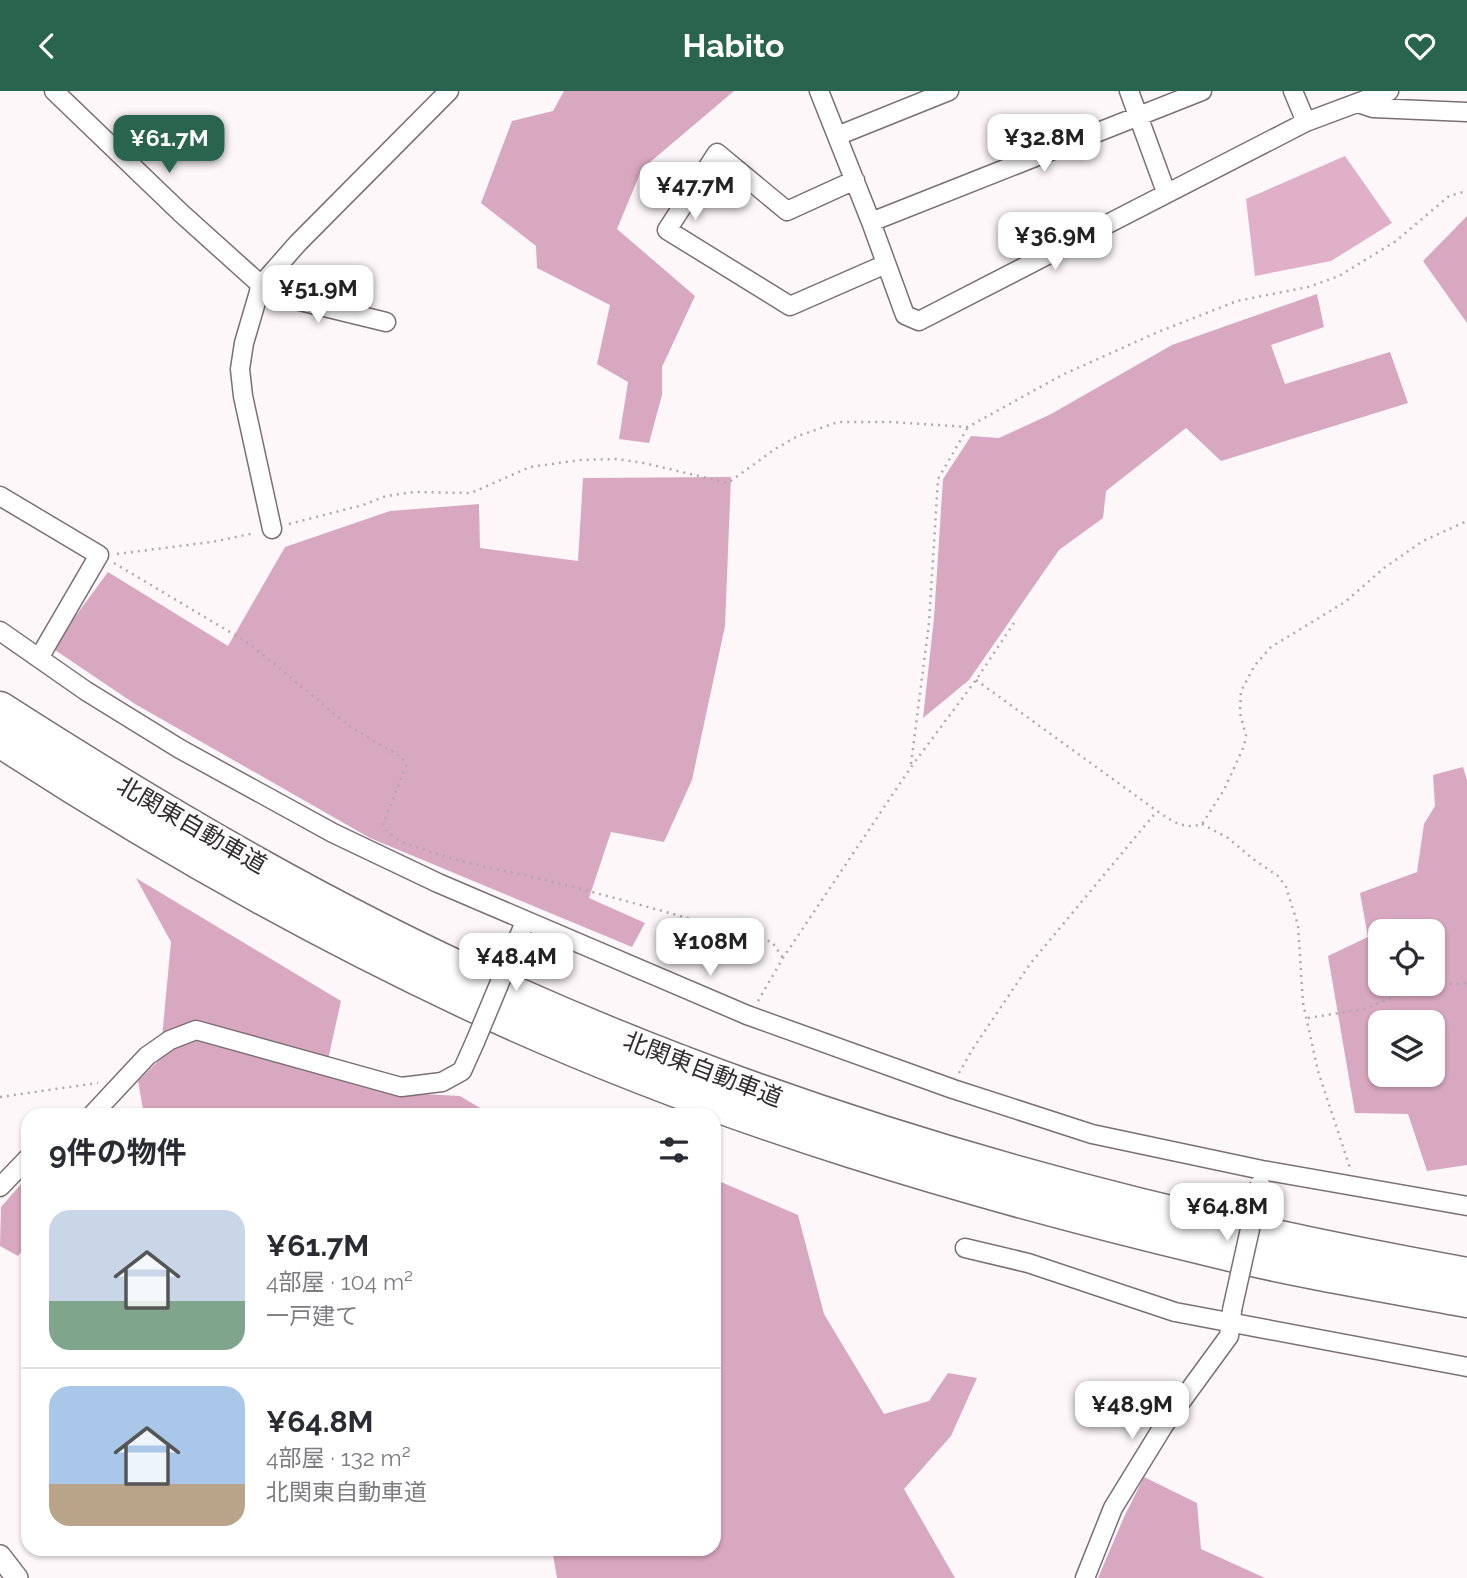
<!DOCTYPE html>
<html lang="ja">
<meta charset="utf-8">
<style>
body{margin:0;font-family:Raleway,"Noto Sans JP",sans-serif;background:#f2f2f3;color:#2b2b33;height:100vh;display:flex;flex-direction:column;font-size:26px;white-space:nowrap}
*{box-sizing:border-box;margin:0}
p{font-size:23px;color:#7c7c81}
.icon{flex:none;width:38px;height:38px;fill:none;stroke:currentColor;stroke-width:2;stroke-linecap:round;stroke-linejoin:round}
.map{position:relative;flex:1;overflow:hidden}
.panel{position:absolute;left:21px;top:1017px;width:700px;height:448px;display:flex;flex-direction:column;background:#fff;border-radius:21px;box-shadow:0 2px 5px #0004}
.panel>*{flex:none}
.controls{position:absolute;left:1368px;top:828px;display:grid;gap:14px}
.controls a{display:grid;place-items:center;width:77px;height:77px;border-radius:14px;background:#fff;box-shadow:0 2px 5px #0004;font-size:35px}
.price{position:absolute;translate:-50% -60px;padding:0 16px;border-radius:14px;background:#fff;color:#222;font-size:23px;line-height:46px;filter:drop-shadow(0 2px 4px #0008)}
.price::after{content:'';position:absolute;left:50%;top:42px;width:21px;height:16px;margin-left:-10px;background:inherit;clip-path:polygon(0 0,100% 0,50% 100%)}
.price.active{background:#28644e;color:#fff}
ul{padding:0;list-style:none}
li{display:flex;align-items:center;gap:21px;height:175px;padding:0 28px}
li+li{border-top:2px solid #e1e1e2}
li span{display:grid;place-items:center;flex:none;width:196px;height:140px;border-radius:21px;color:#555}
li>.icon{margin-inline-start:auto}
span .icon{width:84px;height:84px;fill:#fffc;stroke-width:1}
li b{font-size:30px}
h2{display:flex;justify-content:space-between;align-items:center;height:84px;padding:0 28px;font-size:30px}
header{display:flex;justify-content:space-between;align-items:center;height:91px;padding:0 28px;background:#28644e;color:#fff;font-size:32px;font-weight:700}
.map>svg:first-child{display:block}
.forest{fill:#d8a7c0;fill-rule:evenodd}
.water{fill:#e0afc8}
.lines{fill:none;stroke-linecap:round;stroke-linejoin:round}
.minor-casing{stroke:#7b6e74;stroke-width:21}
.tertiary-casing{stroke:#7b6e74;stroke-width:24}
.motorway-casing{stroke:#7b6e74;stroke-width:35}
.path{stroke:#afa9ac;stroke-width:2.5;stroke-dasharray:2 5;stroke-linecap:butt}
.minor{stroke:#fff;stroke-width:18}
.tertiary{stroke:#fff;stroke-width:21}
.motorway{stroke:#fff;stroke-width:32}
.minor-bridge-casing{stroke:#7b6e74;stroke-width:21;stroke-linecap:butt}
.minor-bridge{stroke:#fff;stroke-width:18}
.labels{text-anchor:middle;dominant-baseline:central;stroke-width:7;stroke-linejoin:round;paint-order:stroke}
.street-label{font-size:24px;fill:#322c2f;stroke:#fff}
</style>
<header><svg class="icon" aria-label="back" viewBox="0 0 24 24"><path d="M15 5l-7 7 7 7"/></svg>Habito<svg class="icon" aria-label="heart" viewBox="0 0 24 24"><path d="M12 20l-8-8c-3-5 5-10 8-4 3-6 11-1 8 4z"/></svg></header>
<div class="map">
<svg width="1467" height="1487" viewBox="0 0 1467 1487">
<rect width="100%" height="100%" fill="#fdf7fa"/>
<path class="forest" d="M564,0H734L642,78L617,138L695,205L662,276V304L649,352L619,348L628,291L597,273L610,214L537,177L536,155L481,112L512,30L553,20Z
M1467,125V232L1423,170Z
M1317,203L1324,236L1271,254L1285,293L1390,261L1408,312L1221,370L1186,337L1106,400L1103,427L1059,459L969,589L923,627L934,527L943,388L971,345L999,347L1051,323L1172,254Z
M731,386L725,535L692,689L664,751L611,741L589,807L645,832L632,856L370,747L135,613L52,557L108,481L228,555L285,456L390,420L479,413L480,457L578,470L583,387Z
M1463,676L1467,689V1074L1427,1080L1408,1023L1355,1022L1328,865L1368,846L1360,802L1417,781L1424,733L1435,715L1433,684ZM1381,840H1433V892H1381ZM1381,931H1433V984H1381Z
M136,787L341,910L325,982L400,1002L460,1005L492,1024H144L138,990L160,968L171,851Z
M28,1085V1153L18,1165L0,1155L1,1116Z
M714,1088L798,1124L824,1223L884,1323L929,1310L948,1282L977,1287L951,1345L904,1398L955,1487H557L552,1458H714Z
M1144,1386L1197,1412L1201,1458L1265,1487H1098L1124,1426Z"/>
<path class="water" d="M1345,65L1392,132L1331,170L1255,185L1246,108Z"/>
<g class="lines">
<defs>
<path id="minor" d="M54,0L181,122L261,194
M819,0L871,131L905,224L919,230L1306,31L1389,0
M1129,0L1166,101
M1293,0L1306,31
M1358,12L1373,17L1467,21
M837,45L949,0
M855,89L787,120L717,62L667,139L790,215L886,173
M871,131L1202,0
M259,200L386,231
M0,405L99,464L39,567
M272,438L243,305L240,278L244,252L261,194L298,152L449,0
M0,540L86,600L180,658L333,742L438,792L747,924L953,998L1092,1043L1262,1079L1467,1115
M92,1024L147,965L170,949L196,939L401,996L442,991L462,980L475,951
M0,1096L28,1067
M965,1157L1028,1172L1175,1221L1467,1276
M1085,1487L1113,1417L1164,1334L1229,1245L1232,1220"/>
<path id="tertiary" d="M0,1465L17,1487"/>
<path id="motorway" d="M0,617C165,723 335,823 515,902C818,1037 1141,1125 1467,1183
M0,650C160,754 327,848 500,927C727,1030 968,1101 1210,1159C1294,1180 1381,1194 1467,1210"/>
</defs>
<use href="#minor" class="minor-casing"/>
<use href="#tertiary" class="tertiary-casing"/>
<use href="#motorway" class="motorway-casing"/>
<path class="path" d="M289,433L363,414L386,405L415,401L471,402L530,376L580,369L616,368L644,372L728,392L775,358L798,345L838,331H891L968,336L1062,284L1158,241L1237,210L1308,196L1339,185L1396,150L1449,105L1467,100
M117,463L212,451L255,442
M114,472L250,553L349,635L403,667L406,675L383,733C388,747 408,753 422,758C467,774 515,781 561,793C632,811 702,831 772,851L783,867
M976,589L1157,720C1172,730 1184,739 1202,733L1224,699L1244,655L1246,645L1240,622L1241,600L1255,574L1271,556L1345,511L1384,477L1423,450L1467,430
M911,673L929,532L938,388L968,336
M1202,733L1228,747L1253,768L1278,785L1286,796L1298,834L1303,912L1318,980L1350,1077
M758,910L783,867L911,676L976,589L1014,532
M1308,927L1364,918L1419,895L1467,892
M959,982L972,959L1030,873L1157,720
M0,1006L98,992"/>
<use href="#minor" class="minor"/>
<use href="#tertiary" class="tertiary"/>
<use href="#motorway" class="motorway"/>
<defs>
<path id="minor-bridge" d="M475,951L522,838
M1232,1219L1260,1093"/>
</defs>
<use href="#minor-bridge" class="minor-bridge-casing"/>
<use href="#minor-bridge" class="minor-bridge"/>
</g>
<g class="labels">
<g class="street-label">
<text transform="translate(192 734) rotate(30)">北関東自動車道</text>
<text transform="translate(703 978) rotate(21)">北関東自動車道</text>
</g>
</g>
</svg>
<div class="controls">
<a><svg class="icon" aria-label="locate" viewBox="0 0 24 24"><circle cx="12" cy="12" r="6"/><path d="M12 2v4M12 18v4M2 12h4M18 12h4"/></svg></a>
<a><svg class="icon" aria-label="layers" viewBox="0 0 24 24"><path d="M12 4l9 5-9 5-9-5zM3 14l9 5 9-5"/></svg></a>
</div>
<b class="price" style="left:1044px;top:83px">¥32.8M</b>
<b class="price active" style="left:169px;top:84px">¥61.7M</b>
<b class="price" style="left:695px;top:131px">¥47.7M</b>
<b class="price" style="left:1055px;top:181px">¥36.9M</b>
<b class="price" style="left:318px;top:234px">¥51.9M</b>
<b class="price" style="left:710px;top:887px">¥108M</b>
<b class="price" style="left:516px;top:902px">¥48.4M</b>
<b class="price" style="left:1227px;top:1152px">¥64.8M</b>
<b class="price" style="left:1132px;top:1350px">¥48.9M</b>
<section class="panel">
<h2>9件の物件<svg class="icon" aria-label="filters" viewBox="0 0 24 24"><path d="M4 7h16M4 17h16"/><circle cx="9" cy="7" r="2"/><circle cx="15" cy="17" r="2"/></svg></h2>
<ul>
<li><span style="background:linear-gradient(#c9d6e8 65%,#7fa58c 0)"><svg class="icon" aria-label="home" viewBox="0 0 24 24"><path d="M3 11l9-7 9 7M6 9v11h12V9"/></svg></span><div><b>¥61.7M</b><p>4部屋 · 104 m²</p><p>一戸建て</p></div></li>
<li><span style="background:linear-gradient(#a9c7e8 70%,#b9a48a 0)"><svg class="icon" aria-label="home" viewBox="0 0 24 24"><path d="M3 11l9-7 9 7M6 9v11h12V9"/></svg></span><div><b>¥64.8M</b><p>4部屋 · 132 m²</p><p>北関東自動車道</p></div></li>
</ul>
</section>
</div>
